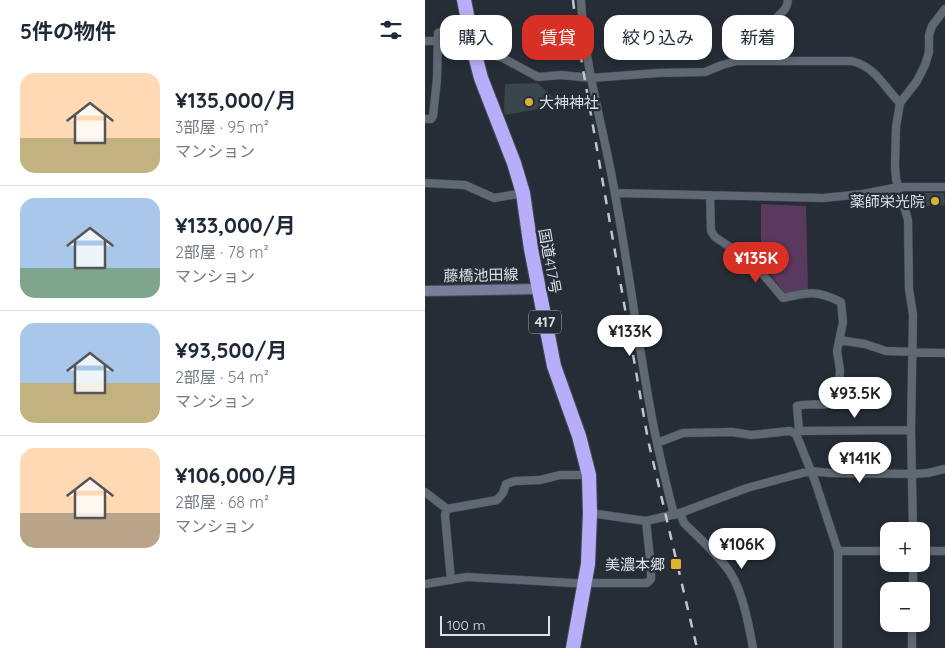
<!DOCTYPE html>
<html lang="ja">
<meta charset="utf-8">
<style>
body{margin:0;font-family:Quicksand,"Noto Sans JP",sans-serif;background:#f2f2f3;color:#1f2937;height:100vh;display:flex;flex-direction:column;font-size:19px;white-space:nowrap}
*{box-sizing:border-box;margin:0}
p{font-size:16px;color:#747a83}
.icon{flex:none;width:28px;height:28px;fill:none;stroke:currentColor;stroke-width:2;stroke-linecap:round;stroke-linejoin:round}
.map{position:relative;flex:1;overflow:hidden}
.details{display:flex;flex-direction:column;background:#fff;width:425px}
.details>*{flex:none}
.hud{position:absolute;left:15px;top:15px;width:430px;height:45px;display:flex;gap:10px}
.tools{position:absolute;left:455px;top:522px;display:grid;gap:10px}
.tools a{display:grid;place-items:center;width:50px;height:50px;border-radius:10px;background:#fff;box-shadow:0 2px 8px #0003;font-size:25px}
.scale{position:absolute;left:15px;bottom:12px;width:110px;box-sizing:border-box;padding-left:5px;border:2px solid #dce0e7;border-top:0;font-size:14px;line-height:18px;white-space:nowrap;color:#dce0e7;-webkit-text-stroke:4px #262d36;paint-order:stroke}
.price{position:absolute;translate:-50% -42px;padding:0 11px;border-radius:18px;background:#fff;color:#222;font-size:16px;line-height:32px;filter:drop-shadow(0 1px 2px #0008)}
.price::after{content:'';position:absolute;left:50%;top:30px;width:15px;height:11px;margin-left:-8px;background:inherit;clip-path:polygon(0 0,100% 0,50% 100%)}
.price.current{background:#d93025;color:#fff}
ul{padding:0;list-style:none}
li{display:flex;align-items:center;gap:15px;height:125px;padding:0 20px}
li+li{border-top:1px solid #e0e1e3}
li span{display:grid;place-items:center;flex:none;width:140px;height:100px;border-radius:15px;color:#555}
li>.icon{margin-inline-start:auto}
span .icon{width:60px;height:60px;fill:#fffc;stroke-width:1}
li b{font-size:21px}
h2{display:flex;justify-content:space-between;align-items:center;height:60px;padding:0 20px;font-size:21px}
.chip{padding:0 18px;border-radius:15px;background:#fff;box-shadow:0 2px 8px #0003;font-size:18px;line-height:45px}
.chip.current{background:#d93025;color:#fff}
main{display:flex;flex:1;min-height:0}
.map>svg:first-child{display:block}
.green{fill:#5a395f}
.building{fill:#39474c}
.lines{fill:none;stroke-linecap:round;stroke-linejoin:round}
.street-casing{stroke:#444a52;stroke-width:9}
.secondary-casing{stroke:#444a52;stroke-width:12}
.highway-casing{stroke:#444a52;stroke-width:16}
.street{stroke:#606873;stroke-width:8}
.secondary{stroke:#7a7d9b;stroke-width:10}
.highway{stroke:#b7aef9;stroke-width:14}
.rail{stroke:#c1c5cd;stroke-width:2.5;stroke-dasharray:9 9;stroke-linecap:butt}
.poi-dot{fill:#dcb233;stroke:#262d36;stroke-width:2}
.labels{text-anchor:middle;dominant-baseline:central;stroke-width:4.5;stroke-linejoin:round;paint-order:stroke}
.shield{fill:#262d36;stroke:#a5aab2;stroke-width:1}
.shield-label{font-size:14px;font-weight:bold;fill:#dce0e7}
.poi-label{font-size:15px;fill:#dce0e7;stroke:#262d36;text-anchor:end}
.street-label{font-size:15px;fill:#dce0e7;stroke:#262d36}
</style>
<main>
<section class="details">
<h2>5件の物件<svg class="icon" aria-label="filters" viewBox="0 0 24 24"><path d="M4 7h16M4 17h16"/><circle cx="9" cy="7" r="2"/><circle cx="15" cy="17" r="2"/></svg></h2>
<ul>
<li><span style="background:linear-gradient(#ffd9b3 65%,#c2b280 0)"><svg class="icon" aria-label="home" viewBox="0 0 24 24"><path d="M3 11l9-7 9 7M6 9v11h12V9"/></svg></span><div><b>¥135,000/月</b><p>3部屋 · 95 m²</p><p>マンション</p></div></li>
<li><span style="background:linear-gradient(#a9c7e8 70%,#7fa58c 0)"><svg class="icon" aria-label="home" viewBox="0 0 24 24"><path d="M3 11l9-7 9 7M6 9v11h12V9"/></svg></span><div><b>¥133,000/月</b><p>2部屋 · 78 m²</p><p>マンション</p></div></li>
<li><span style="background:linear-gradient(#a9c7e8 60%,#c2b280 0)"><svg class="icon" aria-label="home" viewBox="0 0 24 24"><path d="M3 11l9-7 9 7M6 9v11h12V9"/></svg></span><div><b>¥93,500/月</b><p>2部屋 · 54 m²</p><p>マンション</p></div></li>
<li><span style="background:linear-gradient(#ffd9b3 65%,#b9a48a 0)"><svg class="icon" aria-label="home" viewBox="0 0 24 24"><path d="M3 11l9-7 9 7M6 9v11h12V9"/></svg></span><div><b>¥106,000/月</b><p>2部屋 · 68 m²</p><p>マンション</p></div></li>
</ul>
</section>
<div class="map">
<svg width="520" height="648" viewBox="0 0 520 648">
<rect width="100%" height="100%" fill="#262d36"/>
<path class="green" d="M336,204L381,206L383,289L360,294L336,261Z"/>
<path class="building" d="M112,83L128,97L130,106L80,115L79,112L80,84Z
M499,193H519L520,205L501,206Z"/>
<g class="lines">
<defs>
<path id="street" d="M156,0C159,66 179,129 190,194C203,265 212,336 225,407C231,443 240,479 249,515
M0,41H13
M50,55H67L76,57L113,77L136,75L166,78L233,73L280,72L297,65L312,61H427C452,68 458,86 475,103
M349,60C348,49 343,29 350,20C356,11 361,13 363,0
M0,119H6L8,116L12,79L13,33L29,27L42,20
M0,183L40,185L69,198L98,193
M190,193L398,198L438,194L474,187H520
M285,195L286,231L290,237L314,253L336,272L358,298C384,292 391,290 416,302L418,322L412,351L415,370L413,400C401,408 386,402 372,406L374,431L371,434L390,481L413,551V648
M414,340L440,344L461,351L520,353
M374,431L486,430
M232,443L258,433L307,432L326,435L365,431L371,434
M0,492L22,509L72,500L78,493L81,484L90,481L115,480L135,475H164
M22,509L20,515L26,580
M165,513L221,521L255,513L322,488L385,471L405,473L488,474L503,473L520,469
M255,513L259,523C275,539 294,555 306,574C318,593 324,626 328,648
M488,531L486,430L488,315L484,289L483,220L471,179L470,166L471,127L475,103L492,81L500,65L504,52V35L507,26L520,9
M413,551H464
M496,551H520
M0,584L42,577L147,583H222L226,579V568L221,521
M488,591V564
M487,624V648"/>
<path id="secondary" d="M0,291L113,289"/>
<path id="highway" d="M39,0L50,55L56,78L89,163L98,193L106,249L129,366L154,436L164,475L165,513L163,564L148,648"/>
</defs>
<use href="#street" class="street-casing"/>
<use href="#secondary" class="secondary-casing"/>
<use href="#highway" class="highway-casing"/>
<use href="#street" class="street"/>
<use href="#secondary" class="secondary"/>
<use href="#highway" class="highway"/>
<path class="rail" d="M148,0L152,35L223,440L272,648"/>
</g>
<g class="poi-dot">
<circle cx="104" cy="102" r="5"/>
<circle cx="510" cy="201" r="5"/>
<rect x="245" y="558" width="12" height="12" rx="2.5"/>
</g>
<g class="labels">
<rect class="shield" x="104" y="310.5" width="32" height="23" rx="4"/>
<g class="shield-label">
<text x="120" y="322">417</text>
</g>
<g class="poi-label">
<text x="114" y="102" text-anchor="start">大神神社</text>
<text x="500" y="201">薬師栄光院</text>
<text x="240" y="564">美濃本郷</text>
</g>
<g class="street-label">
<text transform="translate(125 261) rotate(80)">国道417号</text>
<text transform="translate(56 275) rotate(-1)">藤橋池田線</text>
</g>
</g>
</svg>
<div class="tools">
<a>+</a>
<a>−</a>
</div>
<div class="scale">100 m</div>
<b class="price current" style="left:331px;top:284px">¥135K</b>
<b class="price" style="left:205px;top:357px">¥133K</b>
<b class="price" style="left:430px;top:419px">¥93.5K</b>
<b class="price" style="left:435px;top:484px">¥141K</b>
<b class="price" style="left:317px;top:570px">¥106K</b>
<div class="hud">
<a class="chip">購入</a>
<a class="chip current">賃貸</a>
<a class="chip">絞り込み</a>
<a class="chip">新着</a>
</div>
</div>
</main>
